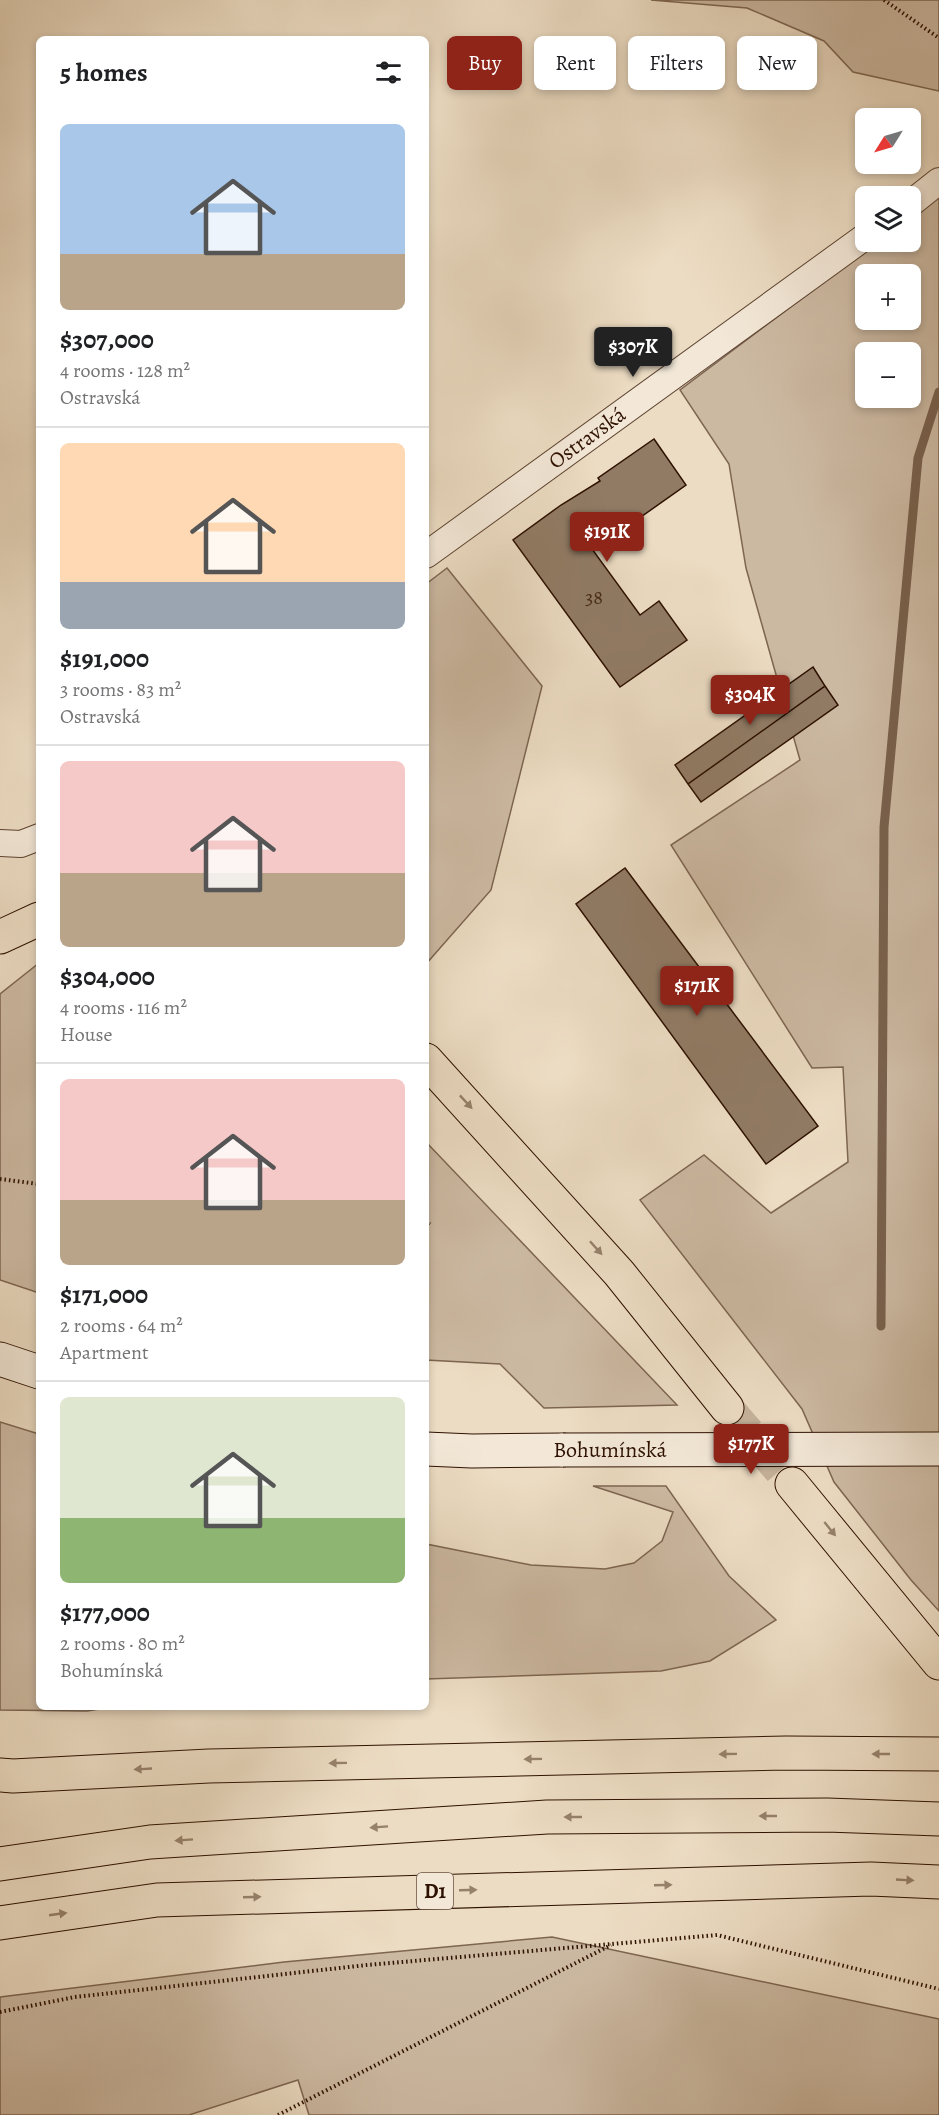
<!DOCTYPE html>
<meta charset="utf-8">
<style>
body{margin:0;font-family:Alegreya,serif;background:#f6f6f6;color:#202124;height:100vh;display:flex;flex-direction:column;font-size:22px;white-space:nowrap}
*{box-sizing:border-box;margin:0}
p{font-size:20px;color:#757577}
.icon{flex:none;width:33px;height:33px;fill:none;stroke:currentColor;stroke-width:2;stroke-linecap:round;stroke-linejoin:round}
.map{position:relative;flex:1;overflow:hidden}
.details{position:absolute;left:36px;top:36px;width:393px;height:1674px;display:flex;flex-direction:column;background:#fff;border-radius:9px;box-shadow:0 3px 9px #0003}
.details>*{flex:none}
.guide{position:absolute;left:447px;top:36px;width:402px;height:54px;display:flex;gap:12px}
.needle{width:39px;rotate:233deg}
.fabs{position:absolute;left:855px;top:108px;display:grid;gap:12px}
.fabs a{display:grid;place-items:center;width:66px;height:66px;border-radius:9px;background:#fff;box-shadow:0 3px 9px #0003;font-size:30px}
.price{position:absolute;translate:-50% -51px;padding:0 14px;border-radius:6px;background:#8f2418;color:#fff;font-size:20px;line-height:39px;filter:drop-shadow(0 2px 3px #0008)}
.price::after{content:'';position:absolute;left:50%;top:36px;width:18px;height:14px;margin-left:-9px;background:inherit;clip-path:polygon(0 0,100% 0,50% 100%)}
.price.active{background:#222;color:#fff}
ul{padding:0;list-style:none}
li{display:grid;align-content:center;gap:12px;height:318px;padding:0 24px}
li+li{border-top:2px solid #e0e0e0}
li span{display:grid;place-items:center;height:186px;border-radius:9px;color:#555}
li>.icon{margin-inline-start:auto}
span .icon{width:108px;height:108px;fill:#fffc;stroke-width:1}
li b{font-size:26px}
h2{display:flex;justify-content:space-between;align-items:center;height:72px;padding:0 24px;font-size:26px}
.chip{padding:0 21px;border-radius:9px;background:#fff;box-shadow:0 3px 9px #0003;font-size:21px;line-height:54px}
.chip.active{background:#8f2418;color:#fff}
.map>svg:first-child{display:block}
.green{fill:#ccb9a2;stroke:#7d6551;stroke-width:1.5;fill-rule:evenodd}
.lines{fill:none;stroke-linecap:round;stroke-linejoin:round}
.stream{stroke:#79614d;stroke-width:9}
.building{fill:#917b65;stroke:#2e1100;stroke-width:1.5}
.motorway-tunnel{stroke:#c6b39c;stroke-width:33;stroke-dasharray:33 16;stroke-linecap:butt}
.minor-casing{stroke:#5e4431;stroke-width:28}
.secondary-casing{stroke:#2e1100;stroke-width:35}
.motorway-casing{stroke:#2e1100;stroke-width:35}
.path{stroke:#2e1100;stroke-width:4;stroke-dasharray:1.5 3;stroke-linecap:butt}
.minor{stroke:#f3e8d8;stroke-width:26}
.secondary{stroke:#f3e8d8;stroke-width:33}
.motorway{stroke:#ecdcc3;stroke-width:33}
.secondary-bridge-casing{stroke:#2e1100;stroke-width:35;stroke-linecap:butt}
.secondary-bridge{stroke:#f3e8d8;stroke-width:33}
.oneway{fill:#96816b}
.labels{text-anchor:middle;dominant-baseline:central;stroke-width:6;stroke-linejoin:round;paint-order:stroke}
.number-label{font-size:20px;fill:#472c19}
.shield{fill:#f3e8d8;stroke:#695241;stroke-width:1.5}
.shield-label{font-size:21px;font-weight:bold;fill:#2e1100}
.street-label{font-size:22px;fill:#2e1100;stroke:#f3e8d8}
</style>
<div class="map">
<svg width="939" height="2115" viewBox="0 0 939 2115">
<rect width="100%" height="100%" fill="#ecdcc3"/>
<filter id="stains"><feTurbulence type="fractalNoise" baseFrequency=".00333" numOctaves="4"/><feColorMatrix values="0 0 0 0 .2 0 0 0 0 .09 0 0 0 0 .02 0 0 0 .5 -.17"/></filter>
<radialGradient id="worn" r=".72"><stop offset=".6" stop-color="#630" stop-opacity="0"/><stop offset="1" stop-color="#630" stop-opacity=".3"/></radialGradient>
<path class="green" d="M651,0H939V91L853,72L824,41L747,8Z
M939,195V1611L911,1580L834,1482L802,1409L640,1200L704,1155L771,1213L848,1162L843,1067L812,1068L671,845L800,760L746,568L729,464L680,390L877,242H910L911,216ZM866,274H910V320H866ZM866,352H910V398H866Z
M447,568L542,686L491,890L426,964V584Z
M39,963V1293L0,1280V994Z
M426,1142L677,1405L544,1408L500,1364L426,1360Z
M0,1422L39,1434V1707H112L87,1711L0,1710Z
M593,1486H666L729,1576L776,1620L710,1661L661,1671L426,1679V1544L531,1565L605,1569L634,1563L662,1541L673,1512Z
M552,1937L939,2019V2115H309L298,2080L189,2115H0V1997L284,1962Z"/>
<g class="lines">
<path class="stream" d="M881,1326L884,827L918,458L939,392"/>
</g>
<path class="building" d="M654,439L686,485L631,524L630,522L592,549L640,615L659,601L687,640L620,687L513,540L561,505L600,481L598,478Z
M813,667L825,686L688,784L675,765Z
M825,686L838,705L701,802L688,784Z
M625,868L818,1126L766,1164L576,904Z"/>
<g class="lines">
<path class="motorway-tunnel" d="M727,1408L792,1484"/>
<defs>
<path id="minor" d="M910,204L939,181
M426,555L866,236
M0,843L21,844L39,837"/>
<path id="secondary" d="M0,1359L39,1372
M426,1449L472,1451L563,1450"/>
<path id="motorway" d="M0,937L39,919
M426,1060L619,1273L727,1408
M792,1484L939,1663
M0,1775L13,1776L209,1766L786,1753L939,1754
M0,1864L150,1842L547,1817L827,1815L939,1819
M0,1923L157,1900L871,1879L939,1882"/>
</defs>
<use href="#minor" class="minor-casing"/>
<use href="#secondary" class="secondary-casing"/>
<use href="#motorway" class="motorway-casing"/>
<path class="path" d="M884,0L939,38
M0,1179L39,1184
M426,1221L430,1224
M0,2012L75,1997L367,1965L717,1935L939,1989
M278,2115L611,1945"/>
<use href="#minor" class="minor"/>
<use href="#secondary" class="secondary"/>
<use href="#motorway" class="motorway"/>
<defs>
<path id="secondary-bridge" d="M563,1450L939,1449"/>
</defs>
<use href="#secondary-bridge" class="secondary-bridge-casing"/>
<use href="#secondary-bridge" class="secondary-bridge"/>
</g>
<defs><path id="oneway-solid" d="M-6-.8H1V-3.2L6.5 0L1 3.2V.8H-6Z" transform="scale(1.5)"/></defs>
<g class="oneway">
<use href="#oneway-solid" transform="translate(466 1102) rotate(47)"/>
<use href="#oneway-solid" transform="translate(596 1248) rotate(48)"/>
<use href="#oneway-solid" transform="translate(830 1529) rotate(51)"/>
<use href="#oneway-solid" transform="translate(728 1754) rotate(179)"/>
<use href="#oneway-solid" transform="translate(881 1754) rotate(-180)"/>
<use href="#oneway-solid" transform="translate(533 1759) rotate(179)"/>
<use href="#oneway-solid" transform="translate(338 1763) rotate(179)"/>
<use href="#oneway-solid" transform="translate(143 1769) rotate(177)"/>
<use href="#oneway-solid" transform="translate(768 1816) rotate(180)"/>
<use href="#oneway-solid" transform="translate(573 1817) rotate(180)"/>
<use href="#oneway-solid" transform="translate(379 1827) rotate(176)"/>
<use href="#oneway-solid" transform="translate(184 1840) rotate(176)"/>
<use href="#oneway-solid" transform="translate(905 1880) rotate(3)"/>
<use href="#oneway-solid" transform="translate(663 1885) rotate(-2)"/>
<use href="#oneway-solid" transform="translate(468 1890) rotate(-2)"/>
<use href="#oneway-solid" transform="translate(252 1897) rotate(-2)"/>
<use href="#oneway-solid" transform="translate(58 1914) rotate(-8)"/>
</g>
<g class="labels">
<g class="number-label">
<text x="594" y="597">38</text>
</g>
<rect class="shield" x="417" y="1873" width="36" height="36" rx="4.5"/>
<g class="shield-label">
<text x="435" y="1891">D1</text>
</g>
<g class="street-label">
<text transform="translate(587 438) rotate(-36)">Ostravská</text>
<text x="610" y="1450">Bohumínská</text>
</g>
</g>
<rect width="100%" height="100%" filter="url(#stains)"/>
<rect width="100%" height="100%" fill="url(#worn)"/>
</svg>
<div class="fabs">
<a><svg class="needle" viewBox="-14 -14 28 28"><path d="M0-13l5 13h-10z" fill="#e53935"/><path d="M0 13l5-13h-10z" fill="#757577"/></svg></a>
<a><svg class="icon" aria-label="layers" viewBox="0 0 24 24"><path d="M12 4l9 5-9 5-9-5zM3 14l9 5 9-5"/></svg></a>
<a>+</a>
<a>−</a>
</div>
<b class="price active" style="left:633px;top:378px">$307K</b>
<b class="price" style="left:607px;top:563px">$191K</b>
<b class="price" style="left:750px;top:726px">$304K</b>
<b class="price" style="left:697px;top:1017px">$171K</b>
<b class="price" style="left:751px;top:1475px">$177K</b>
<div class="guide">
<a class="chip active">Buy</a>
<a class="chip">Rent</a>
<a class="chip">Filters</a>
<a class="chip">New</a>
</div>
<section class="details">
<h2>5 homes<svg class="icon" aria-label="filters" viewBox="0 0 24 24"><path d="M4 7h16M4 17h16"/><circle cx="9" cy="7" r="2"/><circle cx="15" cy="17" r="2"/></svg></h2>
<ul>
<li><span style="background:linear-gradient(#a9c7e8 70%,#b9a48a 0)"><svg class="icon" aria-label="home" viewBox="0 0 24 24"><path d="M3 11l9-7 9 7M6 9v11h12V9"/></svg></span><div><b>$307,000</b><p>4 rooms · 128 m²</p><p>Ostravská</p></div></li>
<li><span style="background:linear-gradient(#ffd9b3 75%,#9aa5b1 0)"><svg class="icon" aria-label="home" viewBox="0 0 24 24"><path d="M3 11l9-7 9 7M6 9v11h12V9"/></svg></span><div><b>$191,000</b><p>3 rooms · 83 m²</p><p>Ostravská</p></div></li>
<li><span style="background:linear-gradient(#f6c9c9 60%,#b9a48a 0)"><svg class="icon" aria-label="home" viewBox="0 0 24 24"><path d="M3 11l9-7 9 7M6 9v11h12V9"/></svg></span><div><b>$304,000</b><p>4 rooms · 116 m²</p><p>House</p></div></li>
<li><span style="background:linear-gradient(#f6c9c9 65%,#b9a48a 0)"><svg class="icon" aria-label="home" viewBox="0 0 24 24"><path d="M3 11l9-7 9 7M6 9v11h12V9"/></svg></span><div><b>$171,000</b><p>2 rooms · 64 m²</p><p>Apartment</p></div></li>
<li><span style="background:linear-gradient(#dfe7d0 65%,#8fb573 0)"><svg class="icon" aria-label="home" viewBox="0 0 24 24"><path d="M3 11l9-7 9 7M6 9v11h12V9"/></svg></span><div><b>$177,000</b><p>2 rooms · 80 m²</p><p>Bohumínská</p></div></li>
</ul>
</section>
</div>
